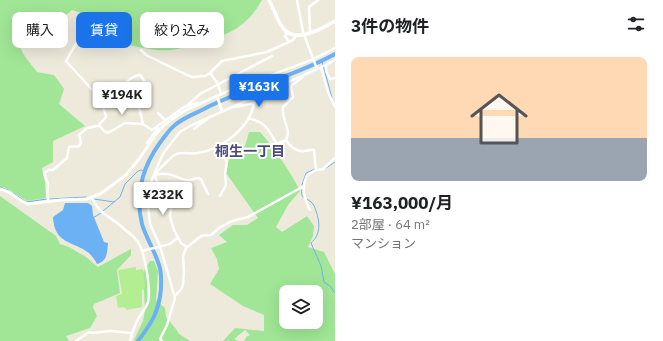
<!DOCTYPE html>
<html lang="ja">
<meta charset="utf-8">
<style>
body{margin:0;font-family:"IBM Plex Sans","Noto Sans JP",sans-serif;background:#f6f6f6;color:#202124;height:100vh;display:flex;flex-direction:column;font-size:15px;white-space:nowrap}
*{box-sizing:border-box;margin:0}
p{font-size:13px;color:#757577}
.icon{flex:none;width:22px;height:22px;fill:none;stroke:currentColor;stroke-width:2;stroke-linecap:round;stroke-linejoin:round}
.map{position:relative;flex:1;overflow:hidden}
.details{display:flex;flex-direction:column;background:#fff;width:328px}
.details>*{flex:none}
.hud{position:absolute;left:12px;top:12px;width:263px;height:36px;display:flex;gap:8px}
.buttons{position:absolute;left:279px;top:285px;display:grid;gap:8px}
.buttons a{display:grid;place-items:center;width:44px;height:44px;border-radius:8px;background:#fff;box-shadow:0 4px 16px #0002;font-size:20px}
.price{position:absolute;translate:-50% -34px;padding:0 9px;border-radius:4px;background:#fff;color:#222;font-size:13px;line-height:26px;filter:drop-shadow(0 1px 2px #0008)}
.price::after{content:'';position:absolute;left:50%;top:24px;width:12px;height:9px;margin-left:-6px;background:inherit;clip-path:polygon(0 0,100% 0,50% 100%)}
.price.selected{background:#1a73e8;color:#fff}
ul{padding:0;list-style:none}
li{display:grid;align-content:center;gap:8px;height:212px;padding:0 16px}
li+li{border-top:1px solid #e0e0e0}
li span{display:grid;place-items:center;height:124px;border-radius:8px;color:#555}
li>.icon{margin-inline-start:auto}
span .icon{width:72px;height:72px;fill:#fffc;stroke-width:1}
li b{font-size:17px}
h2{display:flex;justify-content:space-between;align-items:center;height:48px;padding:0 16px;font-size:17px}
.chip{padding:0 14px;border-radius:8px;background:#fff;box-shadow:0 4px 16px #0002;font-size:14px;line-height:36px}
.chip.selected{background:#1a73e8;color:#fff}
main{display:flex;flex:1;min-height:0}
.map>svg:first-child{display:block}
.green{fill:#a0e696;fill-rule:evenodd}
.pitch{fill:#b3ee92}
.water{fill:#6bb1f3}
.lines{fill:none;stroke-linecap:round;stroke-linejoin:round}
.stream{stroke:#6bb1f3;stroke-width:1}
.river{stroke:#6bb1f3;stroke-width:4}
.minor{stroke:#fff;stroke-width:2.5}
.tertiary{stroke:#fff;stroke-width:3}
.secondary{stroke:#fff;stroke-width:3.5}
.labels{text-anchor:middle;dominant-baseline:central;stroke-width:4;stroke-linejoin:round;paint-order:stroke}
.neighbourhood-label{font-size:14px;font-weight:bold;fill:#4b497d;stroke:#fff}
</style>
<main>
<div class="map">
<svg width="335" height="341" viewBox="0 0 335 341">
<rect width="100%" height="100%" fill="#edeadc"/>
<path class="green" d="M0,0H262C245,30 226,35 195,44C187,46 179,49 171,50C150,52 128,44 107,40V22L72,10C66,15 56,25 50,28C39,33 34,28 23,39L24,41L20,47C22,54 32,65 37,72L54,75L64,89L59,104L85,126L53,141V162L42,168L45,182L46,198L27,201L4,187H0Z
M249,132H260C274,148 291,172 300,191L288,205L276,227L282,232L307,216L314,226L313,236L308,247L324,252L335,274V341H244L246,337L250,335L245,330L234,339L238,341H223L235,328L264,331V315L243,306L210,284L219,269L217,259L211,248L227,242L219,235L233,225H247L258,218L226,173L228,162L233,151L245,146ZM286,292H316V322H286Z
M0,196L56,236L60,244L69,247L86,257L98,267L131,249V255L117,270L120,293L94,304L93,307L97,316L90,328L66,336L69,341H0Z
M150,261H154L158,271L156,300L165,308L166,317L176,329L179,334L190,341H135L134,340L143,321L145,311L143,272Z"/>
<path class="pitch" d="M136,267V270L143,269L145,287L142,291V307L127,310L124,307L118,308L116,296L122,294L118,270Z"/>
<path class="water" d="M65,203H88L92,206L93,215L104,242L108,243C107,252 108,261 97,264C95,260 92,256 89,253C73,241 54,244 53,217L63,210Z"/>
<g class="lines">
<path class="stream" d="M322,61L332,98
M326,168L335,162
M302,185L306,173L315,169
M0,187L8,190
M302,189C300,199 305,197 311,202C314,204 315,208 316,211C320,223 321,234 311,243L321,266L324,282L330,286L335,293
M13,193L26,202L47,199
M50,199L86,197
M94,199L114,202
M103,211L120,197L125,184L138,171L141,170L145,171
M93,218L101,213"/>
<path class="river" d="M138,341C151,324 159,312 161,289C161,281 162,273 159,265C155,251 146,238 142,224C134,191 145,161 165,136C168,132 171,128 175,125C183,118 194,114 204,109C246,87 294,77 335,54"/>
<path class="minor" d="M297,0L303,32L317,69
M310,32L309,7L318,0
M287,33L285,36L289,42
M81,35L66,61L105,104
M141,50L146,55L187,75L193,77L205,76L210,73L222,61L267,52L293,40L296,36
M326,65V71L330,79L335,78
M321,67L328,92L335,107
M210,73L218,84L221,94
M217,96C255,78 298,69 335,48
M139,101L138,102L143,124L152,130L184,107L198,103
M187,106L200,94L272,56
M235,107L254,103L275,88
M158,113L165,120
M248,118C267,123 267,128 277,144L286,140C292,128 281,121 283,107L293,97L291,87L292,85L303,77
M99,125L104,131L108,133L125,123L143,124
M194,129L211,116
M286,140C289,145 294,150 301,151C305,152 309,149 314,150L316,170
M149,144L147,143L158,128
M215,147L223,156L227,162L225,174L226,185L220,196
M156,173C162,167 169,158 176,154C182,152 191,154 198,153C222,149 250,128 254,103
M154,175L163,193L171,204L170,217L174,230L181,243L187,247
M155,175C169,171 174,177 186,180C190,181 194,178 199,178L201,179L208,194
M92,198C100,215 110,216 122,227C127,232 134,236 138,242C145,252 151,290 148,302C146,309 140,314 137,321C134,327 132,334 130,341
M49,202L47,196L48,184L44,173L49,170H53L67,158L69,147L79,146L81,143L79,135L87,128L98,126L106,117L103,106C112,99 128,75 140,75C145,82 150,87 150,96L139,101L124,85
M310,210C304,198 301,188 307,175L316,170L323,169L335,158
M142,251L170,244L178,237
M175,296L182,288L183,284L184,271L183,256L186,248L201,236L211,235L219,228L232,221L248,217L304,186
M76,341L89,332L93,333L109,331L132,333
M162,341L160,339L167,325L175,298L160,246L150,224L148,205V189L161,158L165,151L180,132L190,126L317,69L335,60"/>
<path class="tertiary" d="M0,189C12,191 18,201 28,204L61,200L87,199L100,194L126,175L139,159L156,134L164,125L184,111L217,96L222,111"/>
<path class="secondary" d="M269,0C274,9 277,20 283,28C294,44 322,29 335,21"/>
</g>
<g class="labels">
<g class="neighbourhood-label">
<text x="250" y="151">桐生一丁目</text>
</g>
</g>
</svg>
<div class="buttons">
<a><svg class="icon" aria-label="layers" viewBox="0 0 24 24"><path d="M12 4l9 5-9 5-9-5zM3 14l9 5 9-5"/></svg></a>
</div>
<b class="price selected" style="left:259px;top:108px">¥163K</b>
<b class="price" style="left:122px;top:116px">¥194K</b>
<b class="price" style="left:163px;top:216px">¥232K</b>
<div class="hud">
<a class="chip">購入</a>
<a class="chip selected">賃貸</a>
<a class="chip">絞り込み</a>
</div>
</div>
<section class="details">
<h2>3件の物件<svg class="icon" aria-label="filters" viewBox="0 0 24 24"><path d="M4 7h16M4 17h16"/><circle cx="9" cy="7" r="2"/><circle cx="15" cy="17" r="2"/></svg></h2>
<ul>
<li><span style="background:linear-gradient(#ffd9b3 65%,#9aa5b1 0)"><svg class="icon" aria-label="home" viewBox="0 0 24 24"><path d="M3 11l9-7 9 7M6 9v11h12V9"/></svg></span><div><b>¥163,000/月</b><p>2部屋 · 64 m²</p><p>マンション</p></div></li>
</ul>
</section>
</main>
